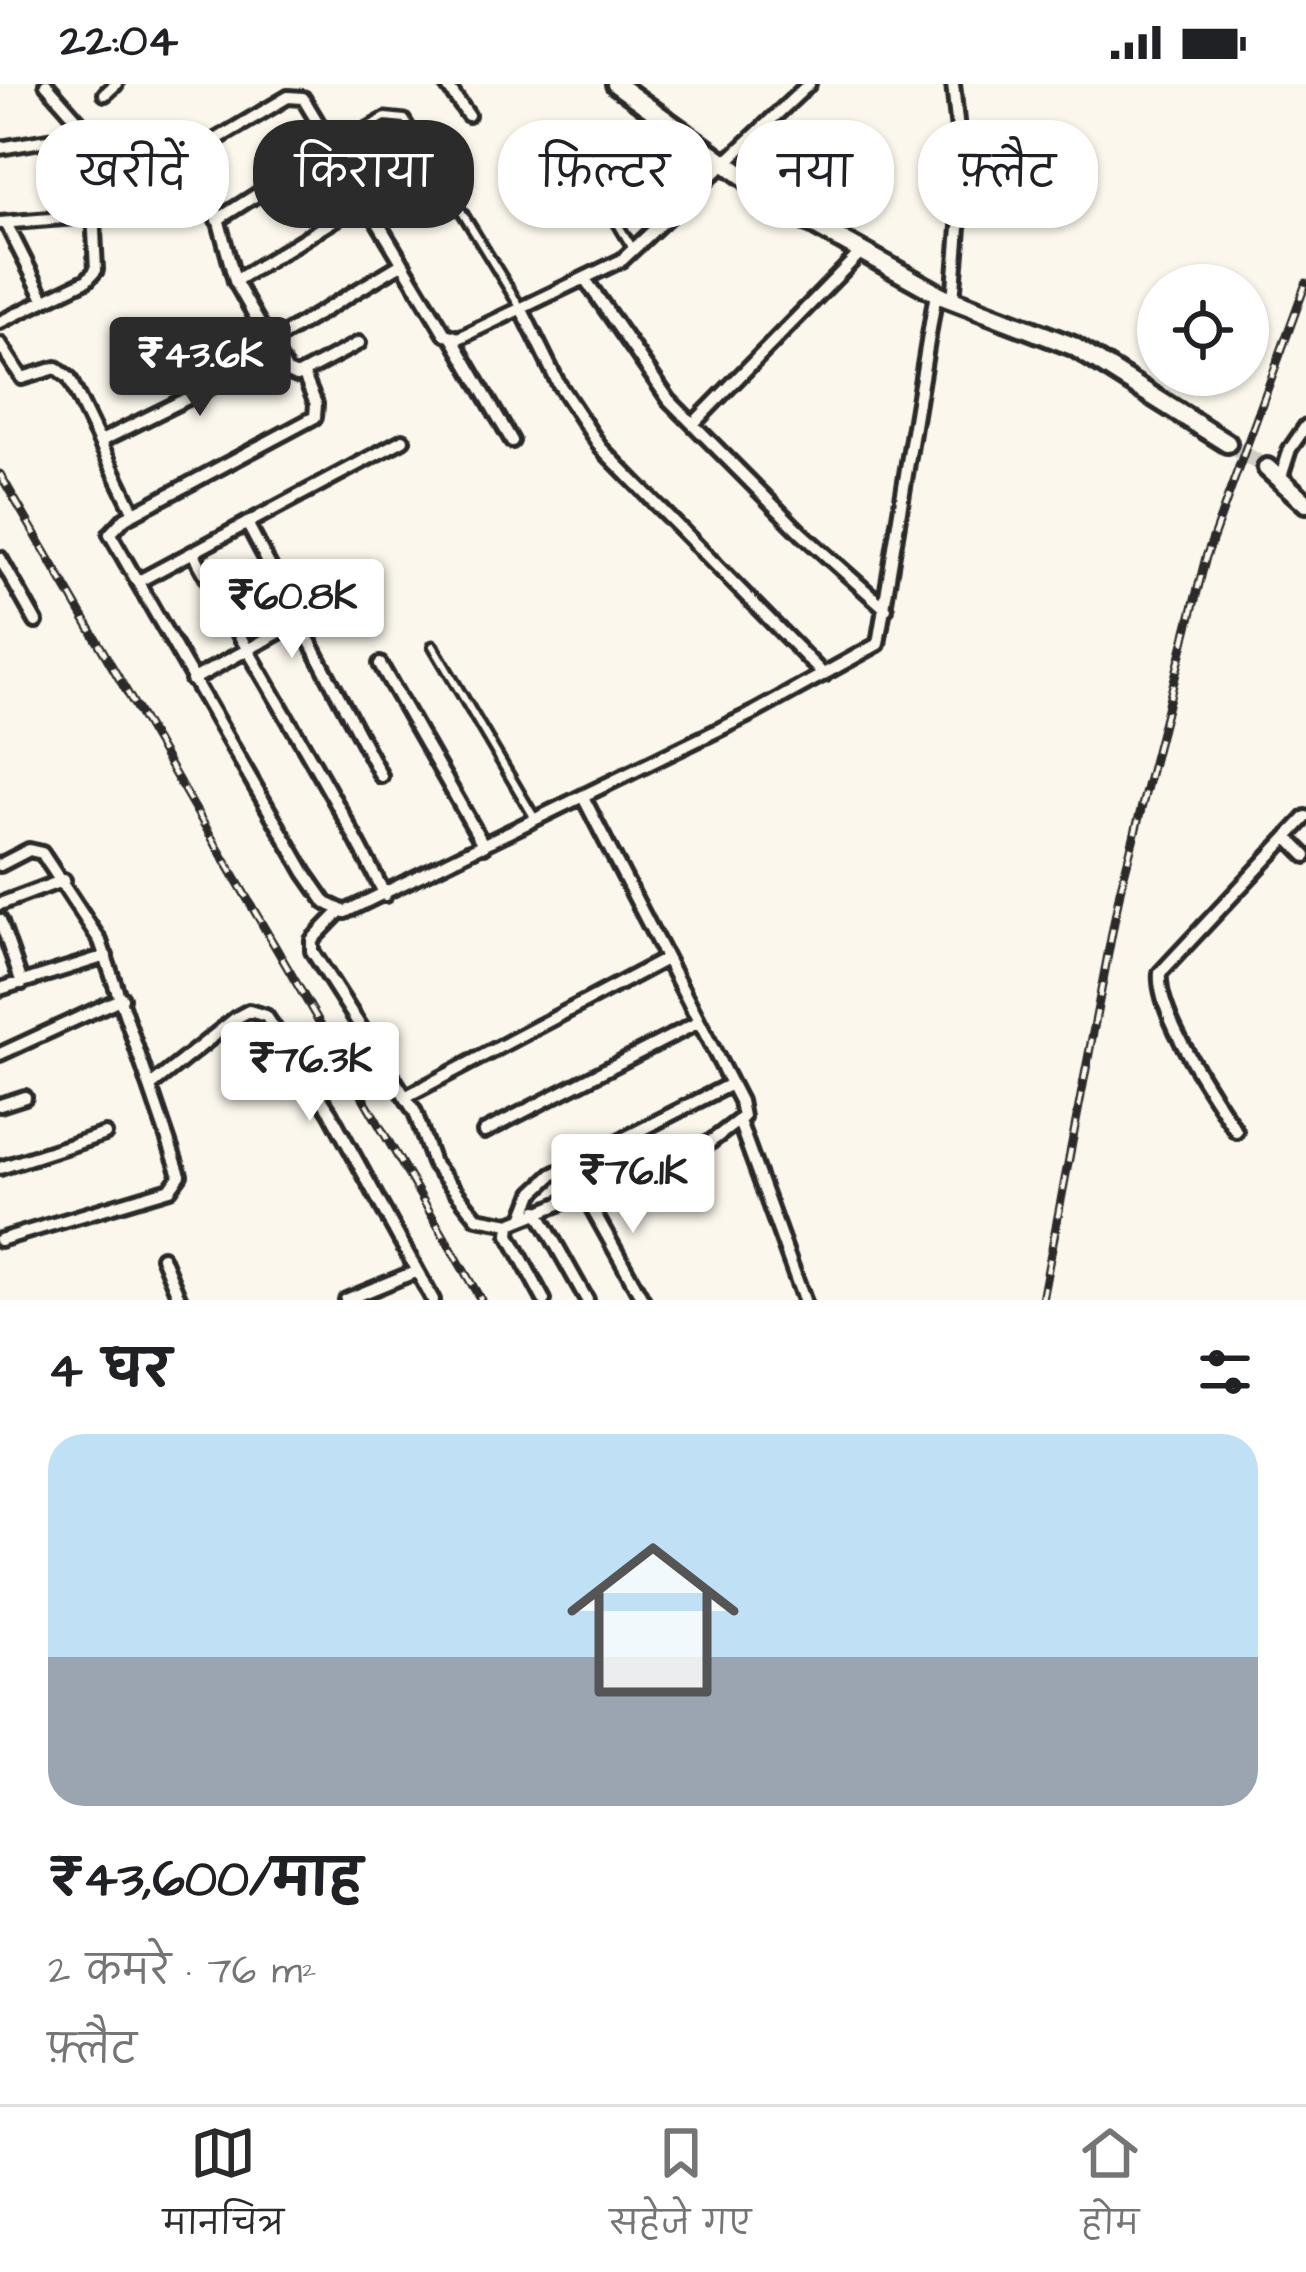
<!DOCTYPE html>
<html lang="hi">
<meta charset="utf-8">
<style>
body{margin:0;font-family:"Architects Daughter","Playpen Sans Deva",sans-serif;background:#f6f6f6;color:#202124;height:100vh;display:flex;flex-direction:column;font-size:45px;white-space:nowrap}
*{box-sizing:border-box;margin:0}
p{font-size:39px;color:#757577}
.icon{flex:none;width:66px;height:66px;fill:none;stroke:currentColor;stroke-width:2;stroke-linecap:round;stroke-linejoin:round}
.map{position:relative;height:1216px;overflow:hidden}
.panel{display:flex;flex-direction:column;background:#fff;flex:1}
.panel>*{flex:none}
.top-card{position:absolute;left:36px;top:36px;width:1236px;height:108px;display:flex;gap:24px}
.controls{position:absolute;left:1137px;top:180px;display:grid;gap:24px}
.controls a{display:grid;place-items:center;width:132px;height:132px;border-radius:50%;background:#fff;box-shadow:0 3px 9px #0004;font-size:60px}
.price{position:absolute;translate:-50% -102px;padding:0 27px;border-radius:12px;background:#fff;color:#222;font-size:39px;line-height:78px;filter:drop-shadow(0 3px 6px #0008)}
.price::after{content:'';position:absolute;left:50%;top:72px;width:36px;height:27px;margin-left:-18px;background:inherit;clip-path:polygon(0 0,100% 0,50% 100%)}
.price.on{background:#2b2b2b;color:#fff}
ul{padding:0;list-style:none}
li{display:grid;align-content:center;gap:24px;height:636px;padding:0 48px}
li span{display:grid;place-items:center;height:372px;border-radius:36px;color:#555}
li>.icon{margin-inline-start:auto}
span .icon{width:216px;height:216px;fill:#fffc;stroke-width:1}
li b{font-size:51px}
h2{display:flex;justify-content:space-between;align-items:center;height:144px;padding:0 48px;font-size:51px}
.chip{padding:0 42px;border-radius:48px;background:#fff;box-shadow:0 3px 9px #0004;font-size:42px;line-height:108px}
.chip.on{background:#2b2b2b;color:#fff}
.status{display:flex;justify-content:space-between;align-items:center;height:84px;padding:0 60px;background:#fff;direction:ltr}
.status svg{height:33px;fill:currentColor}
.dock{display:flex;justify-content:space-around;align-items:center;height:168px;border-top:3px solid #e0e0e0;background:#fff;font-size:33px;color:#757577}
.dock a{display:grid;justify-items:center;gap:6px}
.dock .on{color:#2b2b2b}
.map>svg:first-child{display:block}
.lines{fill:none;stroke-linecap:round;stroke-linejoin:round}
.secondary-tunnel{stroke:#d1cec5;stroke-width:16;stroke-dasharray:16 8;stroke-linecap:butt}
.lane-casing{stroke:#2b2b2b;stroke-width:15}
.street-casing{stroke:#2b2b2b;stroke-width:20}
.secondary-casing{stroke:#2b2b2b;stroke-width:26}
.lane{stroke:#fbf7ec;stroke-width:6}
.street{stroke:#fbf7ec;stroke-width:10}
.secondary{stroke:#fbf7ec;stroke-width:16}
.rail-casing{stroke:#2b2b2b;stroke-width:9}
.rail{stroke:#fbf7ec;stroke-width:4.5;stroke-dasharray:14;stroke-linecap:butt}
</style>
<div class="status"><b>22:04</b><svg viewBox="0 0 49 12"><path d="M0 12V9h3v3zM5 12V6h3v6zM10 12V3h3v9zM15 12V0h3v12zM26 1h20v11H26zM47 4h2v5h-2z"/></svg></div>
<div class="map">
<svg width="1306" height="1216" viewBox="0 0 1306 1216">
<rect width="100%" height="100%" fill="#fbf7ec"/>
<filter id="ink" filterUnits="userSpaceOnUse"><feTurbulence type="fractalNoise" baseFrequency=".00833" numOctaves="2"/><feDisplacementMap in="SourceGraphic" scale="24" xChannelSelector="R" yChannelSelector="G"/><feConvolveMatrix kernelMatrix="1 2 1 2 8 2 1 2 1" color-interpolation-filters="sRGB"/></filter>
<g filter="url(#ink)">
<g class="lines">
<path class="secondary-tunnel" d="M1227,359L1267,384"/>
<defs>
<path id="lane" d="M335,61L385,33L405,35L520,223
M524,77C594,77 599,113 634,166
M433,562L534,733"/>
<path id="street" d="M446,0L468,31
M953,0L963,94L953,217
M105,10L116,0
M0,64L89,49
M217,136L335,61
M0,139L101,131L207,97
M6,139L44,215
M585,195L669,316L801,449L886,525
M235,197L367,116
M522,226L558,299L601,364L824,591
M0,238L87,196L96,186L89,49L46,0
M452,254L512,357
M270,259L403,179
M359,259L297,292L287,288L235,197L202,75L207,61L288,13L303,14L436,235L445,250L459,254L622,176L809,0
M0,260L22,294L56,284L69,294L134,429
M303,289L316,320L315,333L125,434L110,450L305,789L326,819L345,828L755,628L878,560L936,209
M693,340L863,166
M101,357L277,270
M1280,396L1290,365L1306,342
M247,439L381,692
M193,468C255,584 326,693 385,811
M0,474L36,538
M139,497L403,356
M380,580L484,762
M192,596L298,538
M1287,753L1306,772
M0,781L29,766L42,769L100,857L180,1091L170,1105L0,1156
M0,820L64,796
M340,827L312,856V867L415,1028L433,1079L477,1134L510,1140
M0,836L22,899
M0,905L106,872
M0,970L122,914
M152,1001L236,934L249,927L266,932L330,1028L433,1216
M405,1013L666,875
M0,1021L25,1013
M740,1040L804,1216
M1236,1047C1213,1011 1156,930 1160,889L1306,733
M484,1048L699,938
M0,1084L105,1050
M584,1110L643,1216
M537,1127L587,1216
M524,1132L533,1109L552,1091L731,1000
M162,1173L180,1216
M346,1216L417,1187
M544,1216L509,1151L510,1140L709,1059L743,1033L740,1017L583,713"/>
<path id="secondary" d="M616,0L800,133L942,212L1073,262L1227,359
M1267,384L1306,419"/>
</defs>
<use href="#lane" class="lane-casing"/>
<use href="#street" class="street-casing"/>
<use href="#secondary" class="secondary-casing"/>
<use href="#lane" class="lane"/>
<use href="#street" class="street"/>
<use href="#secondary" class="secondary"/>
<defs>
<path id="rail" d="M0,390L481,1216
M1042,1216L1120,807L1206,473L1306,199"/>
</defs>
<use href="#rail" class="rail-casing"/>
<use href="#rail" class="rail"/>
</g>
</g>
</svg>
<div class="controls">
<a><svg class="icon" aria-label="locate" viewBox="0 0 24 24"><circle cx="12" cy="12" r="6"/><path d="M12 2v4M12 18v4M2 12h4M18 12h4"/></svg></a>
</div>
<b class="price on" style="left:200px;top:335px">₹43.6K</b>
<b class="price" style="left:292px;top:577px">₹60.8K</b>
<b class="price" style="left:310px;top:1040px">₹76.3K</b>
<b class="price" style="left:633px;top:1152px">₹76.1K</b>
<div class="top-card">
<a class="chip">खरीदें</a>
<a class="chip on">किराया</a>
<a class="chip">फ़िल्टर</a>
<a class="chip">नया</a>
<a class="chip">फ़्लैट</a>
</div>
</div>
<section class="panel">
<h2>4 घर<svg class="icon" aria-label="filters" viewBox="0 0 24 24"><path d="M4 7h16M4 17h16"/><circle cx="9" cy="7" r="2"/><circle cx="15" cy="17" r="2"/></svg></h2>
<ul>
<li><span style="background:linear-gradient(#bfe0f5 60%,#9aa5b1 0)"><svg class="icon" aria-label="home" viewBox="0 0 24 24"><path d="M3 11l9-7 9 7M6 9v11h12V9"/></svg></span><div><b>₹43,600/माह</b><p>2 कमरे · 76 m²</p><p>फ़्लैट</p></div></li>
</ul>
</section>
<nav class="dock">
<a class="on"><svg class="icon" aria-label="map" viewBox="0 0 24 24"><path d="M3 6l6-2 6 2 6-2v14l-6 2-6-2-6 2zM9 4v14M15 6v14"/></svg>मानचित्र</a>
<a><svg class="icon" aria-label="saved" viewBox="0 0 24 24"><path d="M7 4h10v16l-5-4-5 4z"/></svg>सहेजे गए</a>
<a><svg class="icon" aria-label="home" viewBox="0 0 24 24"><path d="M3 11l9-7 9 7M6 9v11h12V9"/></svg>होम</a>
</nav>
